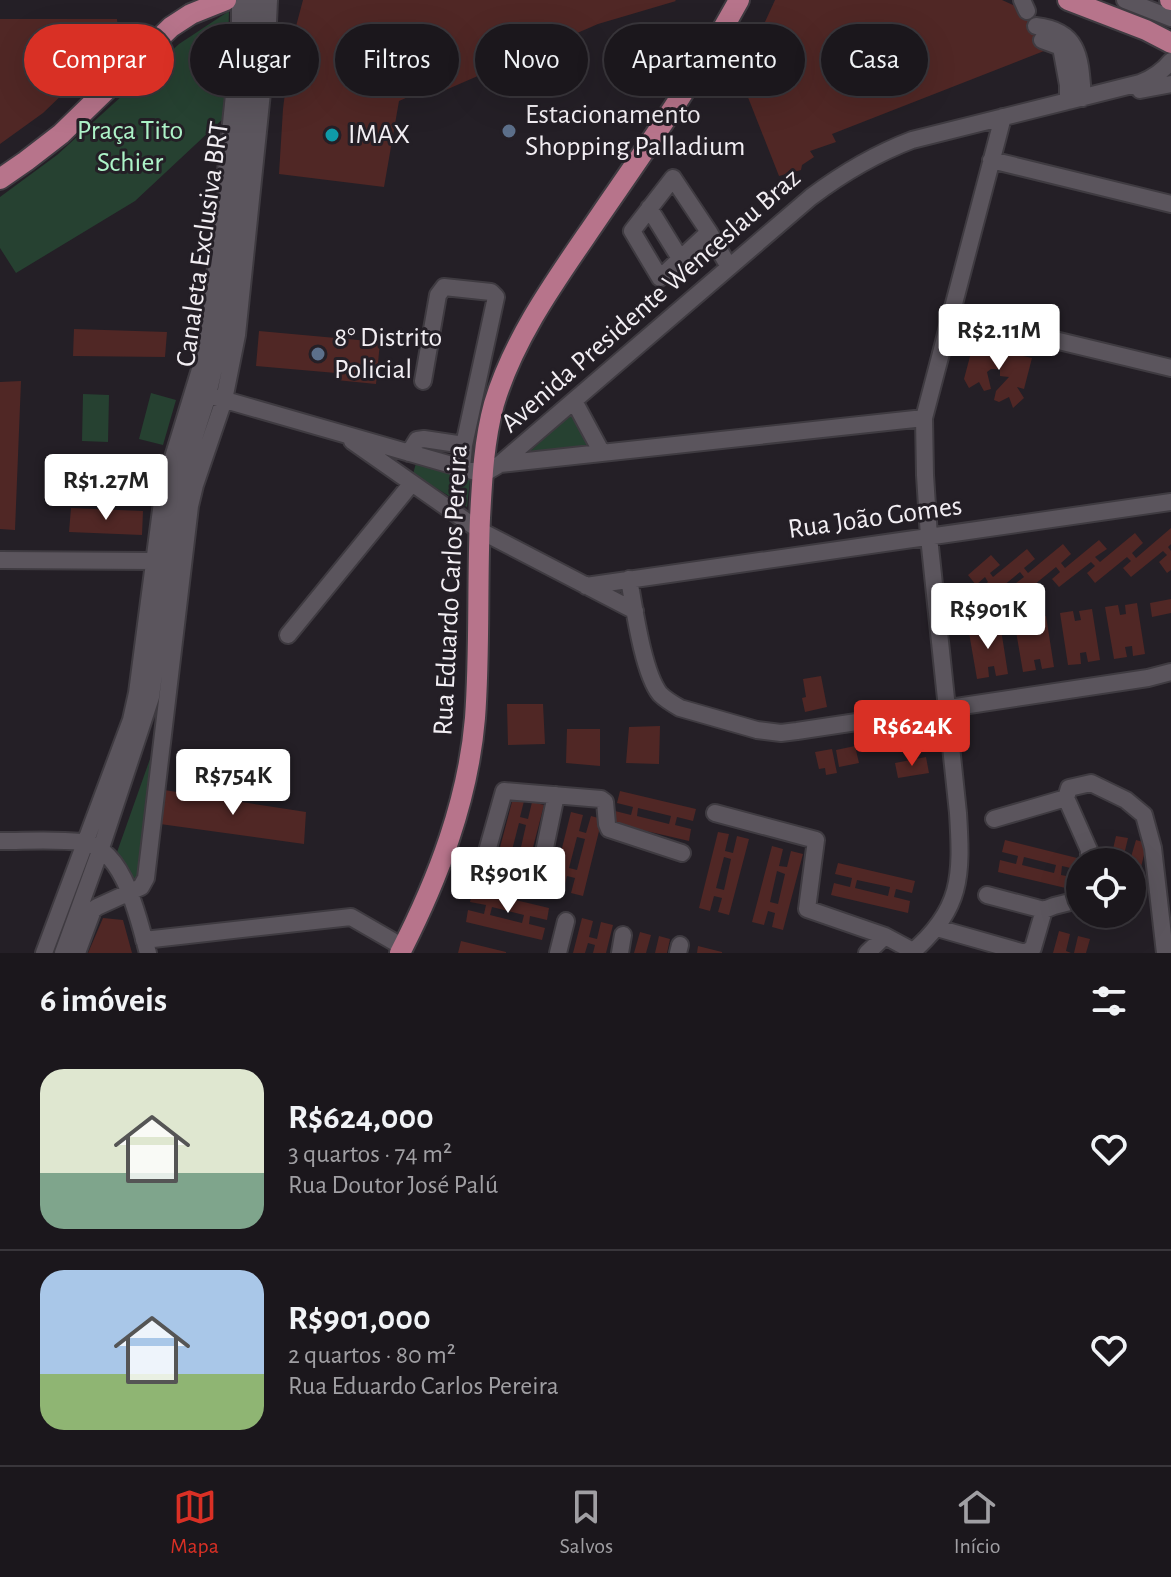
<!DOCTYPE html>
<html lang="pt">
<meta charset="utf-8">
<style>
body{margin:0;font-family:"Alegreya Sans",sans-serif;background:#242025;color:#f1f3f6;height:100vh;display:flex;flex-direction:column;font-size:30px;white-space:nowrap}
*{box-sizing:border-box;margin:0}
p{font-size:26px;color:#a09fa3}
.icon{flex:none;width:44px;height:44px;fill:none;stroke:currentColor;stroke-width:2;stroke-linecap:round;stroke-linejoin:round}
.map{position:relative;height:953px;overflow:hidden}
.sheet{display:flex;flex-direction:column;background:#1b171c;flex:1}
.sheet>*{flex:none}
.banner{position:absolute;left:24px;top:24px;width:1124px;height:72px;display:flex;gap:16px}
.controls{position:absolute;left:1066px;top:848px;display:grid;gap:16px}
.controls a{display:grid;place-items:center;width:80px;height:80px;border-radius:50%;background:#1b171c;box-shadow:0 8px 32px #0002,0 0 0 2px #39363b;font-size:40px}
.price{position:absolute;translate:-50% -68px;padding:0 18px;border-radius:8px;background:#fff;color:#222;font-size:26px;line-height:52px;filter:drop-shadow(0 2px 4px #0008)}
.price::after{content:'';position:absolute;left:50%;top:48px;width:24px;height:18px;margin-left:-12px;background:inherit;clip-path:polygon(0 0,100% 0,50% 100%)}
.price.on{background:#d93025;color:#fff}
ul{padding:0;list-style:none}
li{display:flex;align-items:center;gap:24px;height:200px;padding:0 40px}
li+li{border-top:2px solid #39363b}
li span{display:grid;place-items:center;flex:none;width:224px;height:160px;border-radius:24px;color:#555}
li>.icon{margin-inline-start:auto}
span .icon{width:96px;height:96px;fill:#fffc;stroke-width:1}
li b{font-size:34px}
h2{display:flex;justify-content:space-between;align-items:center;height:96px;padding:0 40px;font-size:34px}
.pill{padding:0 28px;border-radius:36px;background:#1b171c;box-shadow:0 8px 32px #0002,0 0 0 2px #39363b;font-size:28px;line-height:72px}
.pill.on{background:#d93025;color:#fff}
.menu{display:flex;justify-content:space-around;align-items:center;height:112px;border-top:2px solid #39363b;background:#1b171c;font-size:22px;color:#a09fa3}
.menu a{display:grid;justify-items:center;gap:4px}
.menu .on{color:#d93025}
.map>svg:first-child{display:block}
.green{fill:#264131}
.building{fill:#502725;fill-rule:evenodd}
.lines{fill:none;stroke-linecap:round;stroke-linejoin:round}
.minor-casing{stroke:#3f3b41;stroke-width:20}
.major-casing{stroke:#3f3b41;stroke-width:24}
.minor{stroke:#5b555d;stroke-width:16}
.major{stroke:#b7748b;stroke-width:20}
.service-dot{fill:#5c6f8a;stroke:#241f26;stroke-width:3}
.culture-dot{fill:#0f9aa8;stroke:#241f26;stroke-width:3}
.labels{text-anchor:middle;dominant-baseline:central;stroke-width:6;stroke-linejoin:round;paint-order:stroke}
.poi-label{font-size:28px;fill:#f2eef3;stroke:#241f26;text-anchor:start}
.park-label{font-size:28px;fill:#adf3c8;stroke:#241f26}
.street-label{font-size:28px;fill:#f2eef3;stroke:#241f26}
</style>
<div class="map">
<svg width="1171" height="953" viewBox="0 0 1171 953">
<rect width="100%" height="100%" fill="#241f26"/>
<path class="green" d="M229,11L226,116L135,201L16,273L0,248V197L57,155L179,44Z
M151,393L176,400L163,445L139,439Z
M83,394L109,395L108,442L82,441Z
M572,413L590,448L526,455Z
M416,463L470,480L467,507L413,474Z
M156,742L136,883L116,855Z"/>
<path class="building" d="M303,0H675L676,1L598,24L441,92L437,84L399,101L384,187L279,174L283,109L291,45Z
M775,0H1002L1031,13L1044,51L832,134L836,142L810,151L814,157L802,165L801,170L779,176L740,77Z
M0,19H117L119,40L43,113L0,144Z
M74,329L167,332L165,357L73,356Z
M259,331L380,342L376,384L336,380V373L256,366Z
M973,345L1032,358L1024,389L1017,387L1024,398L1013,408L1009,397L999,402L994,400L996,391L1009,377L1000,376V369H991L987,372L991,389L984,391L979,382L969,388L964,379Z
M21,381L15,530L0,529V382Z
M71,508L143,511L142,535L69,532Z
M1171,528V544L1168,547L1171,551V570L1167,573L1159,562L1167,555L1163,551L1131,577L1123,568L1131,561L1127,557L1095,583L1087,573L1095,566L1091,562L1059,587L1052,579L1060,572L1056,567L1024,593L1016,583L1024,577L1020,572L987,599L979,589L988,582L985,577L976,585L968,575L991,555L1000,565L990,573L993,577L1027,549L1035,559L1024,568L1028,573L1063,544L1071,554L1061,563L1065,568L1099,540L1107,549L1095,557L1100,562L1135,533L1143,543L1132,553L1136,558Z
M1171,599V613L1152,617L1150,603Z
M1137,603L1145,654L1133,656L1132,646L1125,647L1127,657L1114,659L1105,607L1118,605L1120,615L1126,614L1125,605Z
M1092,609L1100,660L1088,662L1086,652L1080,653L1081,664L1068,665L1060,613L1073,611L1075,621L1081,620L1079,611Z
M1046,616L1054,667L1042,669L1040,659L1034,660L1036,670L1023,672L1014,620L1027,618L1029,628L1035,627L1034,618Z
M1000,623L1008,674L996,676L994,666L988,667L989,677L977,679L968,627L981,625L982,635L989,634L987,625Z
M821,676L827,707L805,712L802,698L806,697L803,679Z
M507,704H543L545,744L508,745Z
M660,726L659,764L626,763L629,727Z
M567,729H600V766L566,763Z
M855,746L859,763L839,767L836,750Z
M832,749L837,773L826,775L825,768L819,769L815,752Z
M926,757L929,773L898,778L895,763Z
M164,790L306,812L304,844L160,824Z
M620,791L696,809L693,821L677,817L675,825L691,829L689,841L612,823L615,811L631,815L633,807L617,803ZM638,808L671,816L669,824L637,816Z
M513,798L524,801L520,817L528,819L532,802L544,805L524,882L513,879L516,864L509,862L505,877L493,874ZM519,823L526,825L519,856L511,854Z
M571,812L583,815L579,831L586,833L591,816L602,819L583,896L571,893L575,878L567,876L563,891L552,888ZM577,837L585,839L577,870L569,868Z
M718,832L729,834L725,851L733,853L737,836L749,839L729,915L718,912L722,898L714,896L710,911L699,908ZM724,857L731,859L724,890L716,888Z
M1116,836L1128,838L1124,855L1131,857L1136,840L1147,843L1133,899L1132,862H1110Z
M1005,840L1081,859L1079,870L1062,866L1061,875L1077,878L1074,890L998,872L1000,860L1016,864L1018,856L1002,852ZM1024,857L1056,865L1054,873L1022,865Z
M772,846L783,849L779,866L787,867L791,851L803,854L783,930L772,927L775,913L768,911L764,925L752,922ZM777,871L785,874L778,904L770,902Z
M838,863L915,881L912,893L896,889L894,897L910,901L908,913L831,895L834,883L850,887L852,878L835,874ZM857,880L890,887L888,896L855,888Z
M473,890L549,908L547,920L530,916L529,924L545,928L542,940L466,922L468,910L484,914L486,905L470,902ZM492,907L524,915L522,923L490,915Z
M103,918L123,920L132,953H88Z
M582,918L593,921L589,937L597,939L601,922L613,925L606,953H593L595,945L588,943L585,953H573Z
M1059,931L1070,934L1066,951L1071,953H1053Z
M640,932L651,935L646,953H634Z
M659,936L670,939L667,953H655Z
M1078,936L1090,939L1086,953H1074Z
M461,941L506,952V953H458Z
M698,946L722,952V953H697Z"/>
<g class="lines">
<defs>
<path id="minor" d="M1022,0L1027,11
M1125,0L1171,18
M1036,26C1081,31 1080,60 1083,98
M1042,40L1061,47L1068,85V101
M1140,90L1171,84
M991,160L1171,204
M649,208L681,260
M709,232L660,278L632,231L673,178L709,232L729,267
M951,315L1171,368
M423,381L438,295L444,287L491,292L496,297L464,445L462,468
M194,391L483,474L500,464L811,197C843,173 875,154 912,140L1140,83C1153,78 1162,72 1171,61
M574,401L602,453
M352,441L479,530L635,611
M409,453L417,440L424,439L464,445
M500,464L924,418
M0,560L153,561
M629,579C634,607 643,673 660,694C666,700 673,704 680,708L757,730L781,733L797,731L1148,678L1171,672
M586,586L1171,502
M288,635L412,483
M715,813L816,840L807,909L885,936L913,951
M994,819L1066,798
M0,841C26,841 55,839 81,842C125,847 138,919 148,953
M443,858L484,862L504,791L601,799L605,802L607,824L609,829L682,853
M1089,862V850L1066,798L1069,788L1091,783L1126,800L1144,815L1153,848L1165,953
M538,881L556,795
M987,895L1044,910
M937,928L1025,953
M144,940L351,917L403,947
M44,953L131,720L137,693L164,487L201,366L210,325L240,37V0
M63,953L100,851L151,697L179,485L208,395L221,338L254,49L255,28L253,0
M77,953L93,910L97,907L141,887L146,878L190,506L195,485L224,400L237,335L267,44L269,0
M558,953L566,921
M620,953L623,935
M678,953L680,945
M867,953L885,936
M911,953C962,910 962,876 958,813L929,537L925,475L924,418L1003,117
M1025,953L1033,948L1044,910L1054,906L1078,900L1080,894"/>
<path id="major" d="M1068,0L1146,30L1171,43
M1170,0H1171
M0,179L26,161L61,134L171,27L191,14L226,0
M400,953C438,879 468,801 475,718C480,651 477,584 480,518C482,480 484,440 494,404C515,334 561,273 601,214C649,144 698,75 739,0"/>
</defs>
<use href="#minor" class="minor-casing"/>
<use href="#major" class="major-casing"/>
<use href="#minor" class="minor"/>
<use href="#major" class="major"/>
</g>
<g class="service-dot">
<circle cx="509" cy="131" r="8"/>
<circle cx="318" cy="354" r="8"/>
</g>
<circle class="culture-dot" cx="332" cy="135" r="8"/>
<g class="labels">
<g class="poi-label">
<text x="525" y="115">Estacionamento<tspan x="525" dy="32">Shopping Palladium</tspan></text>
<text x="348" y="135">IMAX</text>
<text x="334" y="338">8° Distrito<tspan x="334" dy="32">Policial</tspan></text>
</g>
<g class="park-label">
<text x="130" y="131">Praça Tito<tspan x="130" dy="32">Schier</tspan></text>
</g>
<g class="street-label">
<text transform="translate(203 244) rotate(-82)">Canaleta Exclusiva BRT</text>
<text transform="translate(651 301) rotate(-41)">Avenida Presidente Wenceslau Braz</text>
<text transform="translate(875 518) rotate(-8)">Rua João Gomes</text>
<text transform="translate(451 590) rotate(-87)">Rua Eduardo Carlos Pereira</text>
</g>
</g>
</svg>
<div class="controls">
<a><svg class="icon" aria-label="locate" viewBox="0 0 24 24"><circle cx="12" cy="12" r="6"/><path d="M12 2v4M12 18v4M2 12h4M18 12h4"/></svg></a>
</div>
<b class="price" style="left:999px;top:372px">R$2.11M</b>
<b class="price" style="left:106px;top:522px">R$1.27M</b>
<b class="price" style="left:988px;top:651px">R$901K</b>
<b class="price on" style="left:912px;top:768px">R$624K</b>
<b class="price" style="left:233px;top:817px">R$754K</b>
<b class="price" style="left:508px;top:915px">R$901K</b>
<div class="banner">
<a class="pill on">Comprar</a>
<a class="pill">Alugar</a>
<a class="pill">Filtros</a>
<a class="pill">Novo</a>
<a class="pill">Apartamento</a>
<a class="pill">Casa</a>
</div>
</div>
<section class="sheet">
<h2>6 imóveis<svg class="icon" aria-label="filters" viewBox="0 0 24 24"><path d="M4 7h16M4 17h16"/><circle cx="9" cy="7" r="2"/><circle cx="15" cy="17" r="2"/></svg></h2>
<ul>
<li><span style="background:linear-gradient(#dfe7d0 65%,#7fa58c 0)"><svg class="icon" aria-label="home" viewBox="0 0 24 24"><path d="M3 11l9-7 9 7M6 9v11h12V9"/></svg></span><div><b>R$624,000</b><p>3 quartos · 74 m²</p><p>Rua Doutor José Palú</p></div><svg class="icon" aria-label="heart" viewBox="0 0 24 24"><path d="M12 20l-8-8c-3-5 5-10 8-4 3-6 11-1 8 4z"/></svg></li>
<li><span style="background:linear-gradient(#a9c7e8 65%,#8fb573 0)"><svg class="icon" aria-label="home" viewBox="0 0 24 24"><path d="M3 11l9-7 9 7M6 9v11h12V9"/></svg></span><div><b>R$901,000</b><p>2 quartos · 80 m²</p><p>Rua Eduardo Carlos Pereira</p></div><svg class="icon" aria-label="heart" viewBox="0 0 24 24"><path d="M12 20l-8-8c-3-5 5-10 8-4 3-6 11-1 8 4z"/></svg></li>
</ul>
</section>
<nav class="menu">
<a class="on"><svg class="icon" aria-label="map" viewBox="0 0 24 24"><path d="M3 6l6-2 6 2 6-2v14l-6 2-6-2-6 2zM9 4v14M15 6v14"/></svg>Mapa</a>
<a><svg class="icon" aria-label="saved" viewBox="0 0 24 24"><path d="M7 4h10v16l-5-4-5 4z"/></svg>Salvos</a>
<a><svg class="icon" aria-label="home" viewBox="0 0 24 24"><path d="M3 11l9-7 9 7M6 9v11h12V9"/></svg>Início</a>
</nav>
